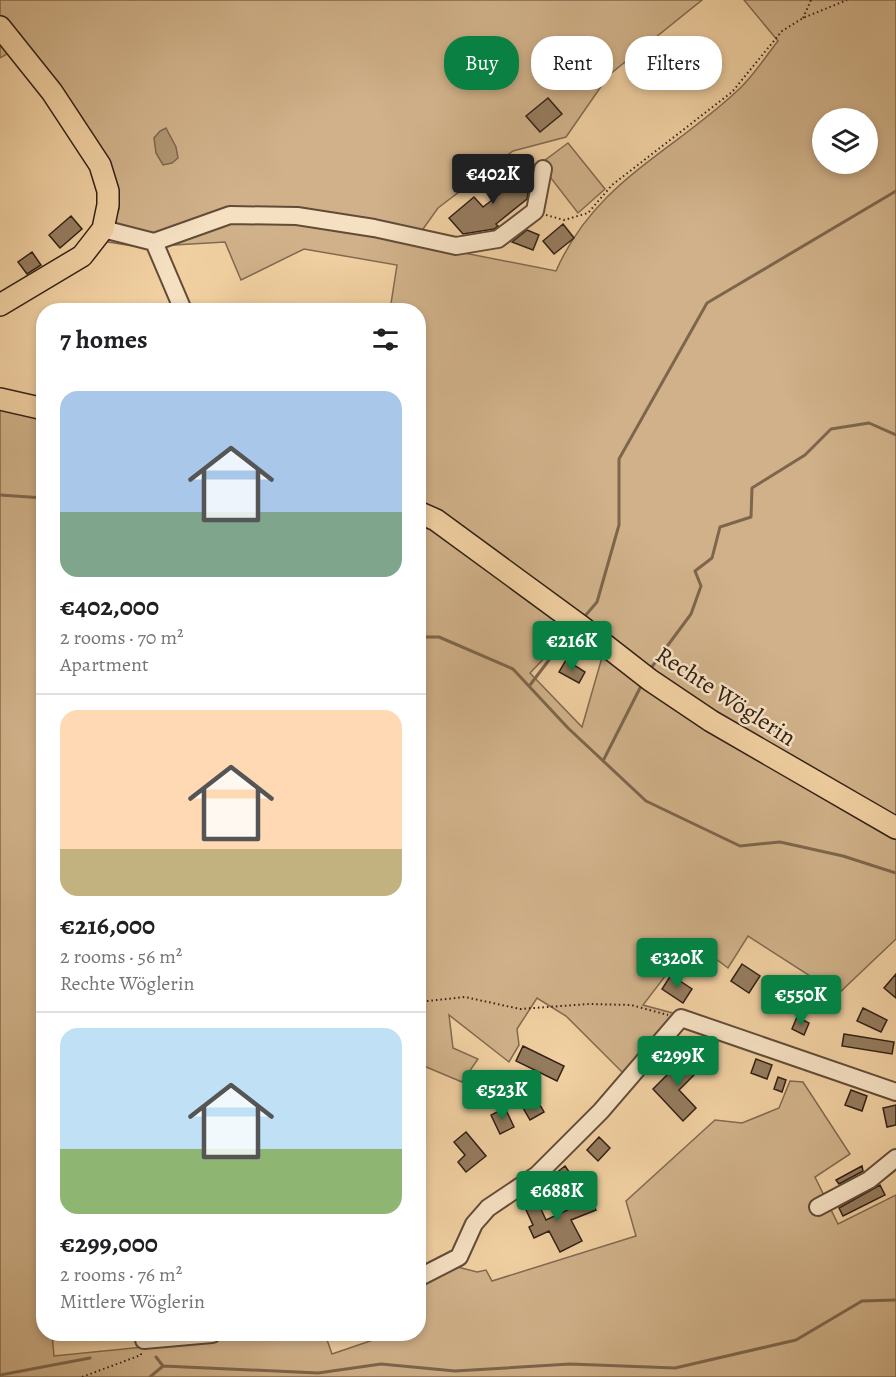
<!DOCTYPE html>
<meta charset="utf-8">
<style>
body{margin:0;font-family:Alegreya,serif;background:#f6f6f6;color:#202124;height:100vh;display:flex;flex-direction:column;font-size:22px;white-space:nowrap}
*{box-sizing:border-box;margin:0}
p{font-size:20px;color:#757577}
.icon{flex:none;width:33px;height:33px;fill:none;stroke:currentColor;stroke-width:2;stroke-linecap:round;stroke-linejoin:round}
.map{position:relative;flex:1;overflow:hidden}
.drawer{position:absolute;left:36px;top:303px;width:390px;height:1038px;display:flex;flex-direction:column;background:#fff;border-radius:24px;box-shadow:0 3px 9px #0003}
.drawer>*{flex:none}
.top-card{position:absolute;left:444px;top:36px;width:362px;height:54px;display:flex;gap:12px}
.controls{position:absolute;left:812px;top:108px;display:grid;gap:12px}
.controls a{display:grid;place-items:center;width:66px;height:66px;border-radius:50%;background:#fff;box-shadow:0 3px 9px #0003;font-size:30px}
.price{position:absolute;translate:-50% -51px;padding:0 14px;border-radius:6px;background:#0b8043;color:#fff;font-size:20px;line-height:39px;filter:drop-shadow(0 2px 3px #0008)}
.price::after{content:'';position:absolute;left:50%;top:36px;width:18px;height:14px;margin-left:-9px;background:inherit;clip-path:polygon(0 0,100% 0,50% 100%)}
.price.current{background:#222;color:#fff}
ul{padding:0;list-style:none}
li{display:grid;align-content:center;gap:12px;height:318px;padding:0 24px}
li+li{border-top:2px solid #e0e0e0}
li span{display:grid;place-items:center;height:186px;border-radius:18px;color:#555}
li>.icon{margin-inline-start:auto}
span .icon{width:108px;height:108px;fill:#fffc;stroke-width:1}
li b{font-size:26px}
h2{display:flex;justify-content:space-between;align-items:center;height:72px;padding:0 24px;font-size:26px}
.chip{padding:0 21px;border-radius:24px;background:#fff;box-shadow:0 3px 9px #0003;font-size:21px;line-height:54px}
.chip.current{background:#0b8043;color:#fff}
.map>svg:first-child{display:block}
.green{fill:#d0b189;stroke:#81694f;stroke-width:1.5;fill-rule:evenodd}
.water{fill:#af9471;stroke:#7d664c;stroke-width:1.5}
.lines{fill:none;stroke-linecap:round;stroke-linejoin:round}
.stream{stroke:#7d664c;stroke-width:3}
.building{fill:#957b5e;stroke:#322115;stroke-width:1.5}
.minor-casing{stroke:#624c38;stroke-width:20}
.major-casing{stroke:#322115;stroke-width:24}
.path{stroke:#322115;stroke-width:2;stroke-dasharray:1.5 3;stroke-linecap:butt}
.minor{stroke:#f5e0c2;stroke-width:16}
.major{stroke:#f0cfa1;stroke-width:21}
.labels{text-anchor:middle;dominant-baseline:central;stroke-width:5;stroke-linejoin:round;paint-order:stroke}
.street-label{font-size:24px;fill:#322115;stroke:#f5e0c2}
</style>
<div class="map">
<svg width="896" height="1377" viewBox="0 0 896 1377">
<rect width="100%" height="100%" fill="#f0cfa1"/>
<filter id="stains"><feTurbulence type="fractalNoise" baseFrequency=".00333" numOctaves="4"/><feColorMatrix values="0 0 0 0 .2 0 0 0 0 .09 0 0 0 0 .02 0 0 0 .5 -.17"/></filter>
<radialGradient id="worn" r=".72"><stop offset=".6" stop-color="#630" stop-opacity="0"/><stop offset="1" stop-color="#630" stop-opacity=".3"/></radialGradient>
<path class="green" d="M0,0H702L609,75L566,137L513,151L438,208L413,243L556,271C595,182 671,153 737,91C753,77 765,57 778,41L744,0H896V939L838,994L748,936L728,968L692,941L643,1005L680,1015L626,1076L566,1016L537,998L517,1029L519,1045L509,1062L449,1015L453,1048L478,1059L462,1082L419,1064L418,310H390L397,265L304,249L241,280L225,242L140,247L107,242L119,209L109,165L19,33L7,54L0,58ZM822,118H867V164H822ZM580,621L607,640L582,727L530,673Z
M568,143L605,189L578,213L540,164Z
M0,408L43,416L42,1233L44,1334H52L54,1356L274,1334H325L332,1354L376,1339L375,1334H418L419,1284L454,1266L477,1272L486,1270L492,1281L636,1236L626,1201L715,1120L742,1123L779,1108L790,1081L803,1082L850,1154L815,1177L838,1224L896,1195V1377H0Z"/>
<path class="water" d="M166,128L176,147L178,158L172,163L163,165L156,153L154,138L160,131Z"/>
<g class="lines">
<path class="stream" d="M0,495L44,498
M585,616L597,602L619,525V459L707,303L896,191
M418,637H439L513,669L568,728L646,801L740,846L780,842L843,856L896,873
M651,668L691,614L701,586L695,571L712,558L720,527L751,517L752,488L805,455L831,429L869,423L896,435
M530,685L571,631
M603,761L641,686
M156,1357L163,1366L318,1373L381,1364L455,1371L570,1364L675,1368L796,1340L862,1301L896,1300
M0,1375L90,1358
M150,1377L163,1366"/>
</g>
<path class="building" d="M548,98L562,114L540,132L526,116Z
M513,166L529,186L527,199L496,224L498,226L494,229L463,234L449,218L474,197L483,207L505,190L496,179Z
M71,216L82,229L60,248L49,235Z
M563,224L574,238L554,254L543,241Z
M527,230L539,235L533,250L512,242Z
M32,252L41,265L27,274L18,262Z
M566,660L585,672L579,683L559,672Z
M742,964L760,976L749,993L731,981Z
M896,974V998L884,988Z
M671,975L692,989L683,1003L662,989Z
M863,1008L887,1020L881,1032L857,1021Z
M797,1017L809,1023L804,1035L792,1029Z
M844,1034L894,1042L892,1054L842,1046Z
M523,1046L564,1066L557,1081L516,1061Z
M688,1054L702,1067L679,1090L696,1108L683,1121L653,1089Z
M756,1059L772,1065L767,1079L751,1073Z
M778,1077L786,1080L782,1092L774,1089Z
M529,1086L544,1112L530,1120L515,1094Z
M851,1090L867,1096L862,1111L845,1105Z
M896,1105V1125L887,1127L883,1108Z
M505,1108L514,1127L500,1134L491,1115Z
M466,1132L486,1156L466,1172L458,1162L465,1155L454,1142Z
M599,1137L610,1148L598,1161L587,1150Z
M565,1166L574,1179L554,1193L546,1181Z
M862,1166L863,1171L839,1184L836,1180Z
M880,1185L885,1195L843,1216L839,1208Z
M534,1194L546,1220L591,1199L596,1210L571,1220L582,1241L560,1252L549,1231L534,1238L529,1227L533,1225L521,1199Z"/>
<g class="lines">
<defs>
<path id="minor" d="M103,229L154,242L230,215L297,216L374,228L456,246L498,239L535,211L543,169
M154,242L183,310
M818,1207L869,1180L896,1158
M418,1278L459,1257L474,1224L488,1208L537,1175L601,1111L681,1018L896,1092
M144,1340L212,1334"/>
<path id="major" d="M0,27L52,92L100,165L108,191V205L103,229L82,256L0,305
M0,399L44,409
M418,512L436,520L582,627L650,680L711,721L896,828"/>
</defs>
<use href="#minor" class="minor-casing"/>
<use href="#major" class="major-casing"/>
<path class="path" d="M803,18L811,0
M546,215L564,220L588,213L612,185L732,92L782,31L803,18L847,0
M418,1002L465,997L520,1009L589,1004L631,1005L668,1015
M82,1377L141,1355V1352"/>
<use href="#minor" class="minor"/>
<use href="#major" class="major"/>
</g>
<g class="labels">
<g class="street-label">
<text transform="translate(726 696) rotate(33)">Rechte Wöglerin</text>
</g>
</g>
<rect width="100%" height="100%" filter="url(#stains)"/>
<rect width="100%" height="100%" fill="url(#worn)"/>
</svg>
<div class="controls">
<a><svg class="icon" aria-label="layers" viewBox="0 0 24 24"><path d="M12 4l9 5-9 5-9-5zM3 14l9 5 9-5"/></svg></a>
</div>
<b class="price current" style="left:493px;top:205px">€402K</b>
<b class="price" style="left:572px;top:672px">€216K</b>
<b class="price" style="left:677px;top:989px">€320K</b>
<b class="price" style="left:801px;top:1026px">€550K</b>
<b class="price" style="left:678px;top:1087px">€299K</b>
<b class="price" style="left:502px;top:1121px">€523K</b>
<b class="price" style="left:557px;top:1222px">€688K</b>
<div class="top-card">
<a class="chip current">Buy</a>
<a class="chip">Rent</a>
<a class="chip">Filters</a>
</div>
<section class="drawer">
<h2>7 homes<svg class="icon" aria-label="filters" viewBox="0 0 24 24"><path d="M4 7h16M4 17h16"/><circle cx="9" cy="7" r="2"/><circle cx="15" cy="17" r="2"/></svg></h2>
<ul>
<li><span style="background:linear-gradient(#a9c7e8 65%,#7fa58c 0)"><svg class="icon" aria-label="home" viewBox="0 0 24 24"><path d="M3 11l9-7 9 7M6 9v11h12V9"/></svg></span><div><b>€402,000</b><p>2 rooms · 70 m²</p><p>Apartment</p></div></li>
<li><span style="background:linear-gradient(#ffd9b3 75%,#c2b280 0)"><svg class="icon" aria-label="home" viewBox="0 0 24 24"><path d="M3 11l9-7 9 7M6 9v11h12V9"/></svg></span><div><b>€216,000</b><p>2 rooms · 56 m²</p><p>Rechte Wöglerin</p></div></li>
<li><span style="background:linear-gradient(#bfe0f5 65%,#8fb573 0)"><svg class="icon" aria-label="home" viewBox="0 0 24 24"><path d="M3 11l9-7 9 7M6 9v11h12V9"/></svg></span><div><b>€299,000</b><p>2 rooms · 76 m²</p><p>Mittlere Wöglerin</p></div></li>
</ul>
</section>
</div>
